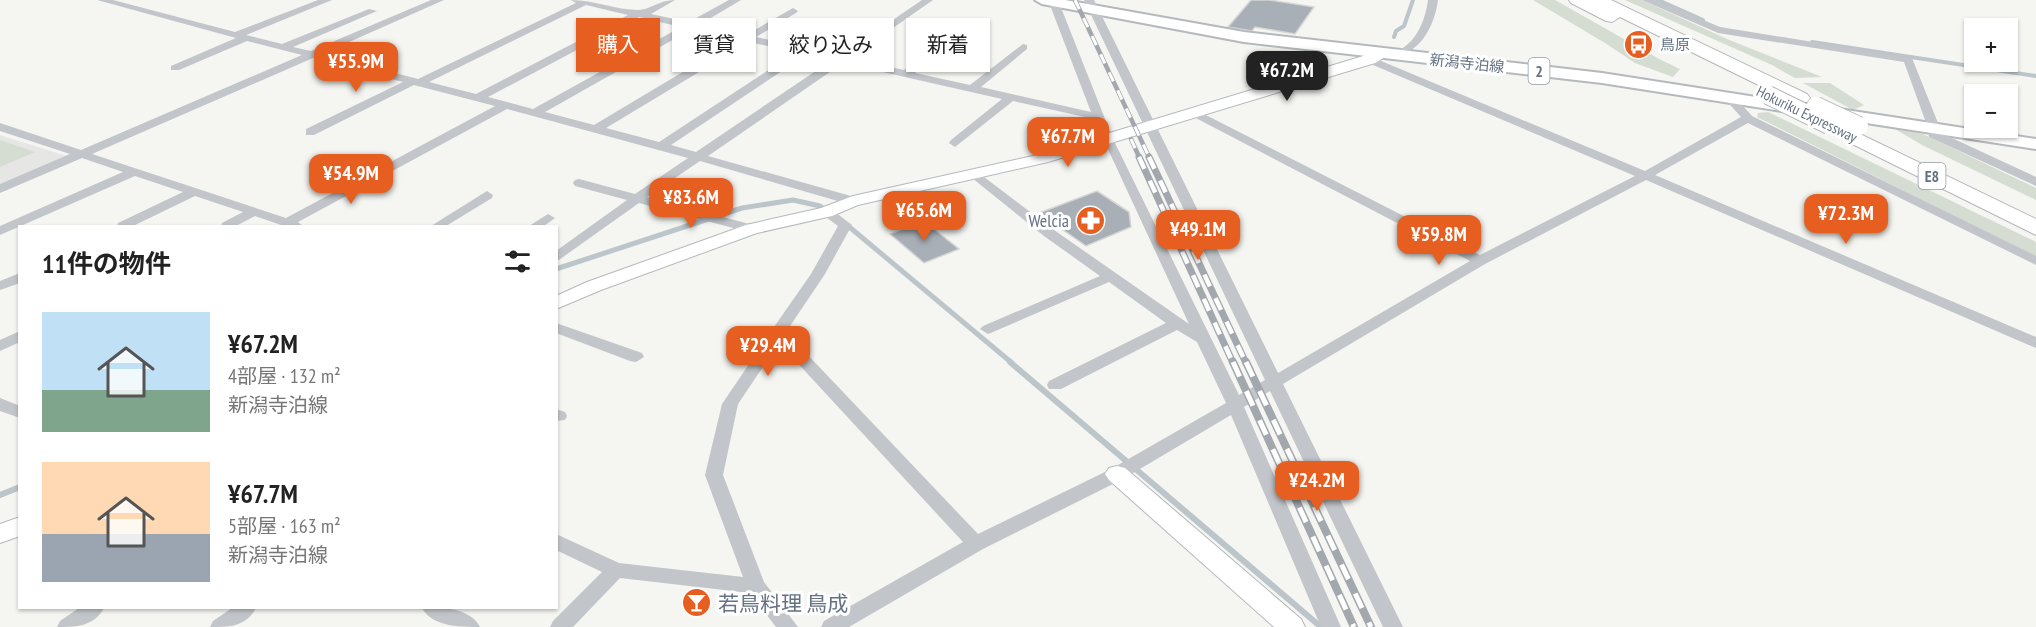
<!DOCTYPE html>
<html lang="ja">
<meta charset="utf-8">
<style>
body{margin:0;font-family:"PT Sans Narrow","Noto Sans JP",sans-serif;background:#f6f6f6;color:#222;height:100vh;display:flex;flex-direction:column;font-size:22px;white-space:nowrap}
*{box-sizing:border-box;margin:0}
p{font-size:20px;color:#767676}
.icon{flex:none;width:33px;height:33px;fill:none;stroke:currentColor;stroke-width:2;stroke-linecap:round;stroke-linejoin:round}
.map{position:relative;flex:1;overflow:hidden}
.drawer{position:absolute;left:18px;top:225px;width:540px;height:384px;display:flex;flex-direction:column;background:#fff;border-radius:0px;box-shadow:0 2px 4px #0004}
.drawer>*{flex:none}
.guide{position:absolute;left:576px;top:18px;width:570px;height:54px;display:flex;gap:12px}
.controls{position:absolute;left:1964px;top:18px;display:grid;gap:12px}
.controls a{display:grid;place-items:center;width:54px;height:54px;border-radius:0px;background:#fff;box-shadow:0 2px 4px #0004;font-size:30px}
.price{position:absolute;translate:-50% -51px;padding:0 14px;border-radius:12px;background:#e65f21;color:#fff;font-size:20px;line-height:39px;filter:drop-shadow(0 2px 3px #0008)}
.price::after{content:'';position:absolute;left:50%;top:36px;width:18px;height:14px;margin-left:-9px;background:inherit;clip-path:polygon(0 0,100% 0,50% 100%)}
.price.current{background:#222;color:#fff}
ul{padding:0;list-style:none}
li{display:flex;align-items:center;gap:18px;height:150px;padding:0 24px}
li span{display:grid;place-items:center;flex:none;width:168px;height:120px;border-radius:0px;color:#555}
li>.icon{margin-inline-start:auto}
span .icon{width:72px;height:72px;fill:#fffc;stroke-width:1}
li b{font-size:26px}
h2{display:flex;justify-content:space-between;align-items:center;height:72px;padding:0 24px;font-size:26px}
.pill{padding:0 21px;border-radius:0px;background:#fff;box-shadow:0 2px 4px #0004;font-size:21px;line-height:54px}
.pill.current{background:#e65f21;color:#fff}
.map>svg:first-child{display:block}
.built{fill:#e6e7e5}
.green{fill:#d5dcd2}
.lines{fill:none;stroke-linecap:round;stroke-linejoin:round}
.stream-far2{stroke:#bbc5ca;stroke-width:4}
.stream-far1{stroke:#bbc5ca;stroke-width:5}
.stream{stroke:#bbc5ca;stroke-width:6}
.building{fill:#a8afb6;stroke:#d6d7d4;stroke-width:1.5}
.secondary-casing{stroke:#b4b9be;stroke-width:2}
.primary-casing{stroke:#b5b9bd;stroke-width:4}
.highway-casing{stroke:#b5b8bb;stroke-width:2}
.street{fill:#c2c5c9;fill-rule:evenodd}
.secondary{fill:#fff;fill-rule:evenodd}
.primary{fill:#fff;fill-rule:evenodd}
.highway{fill:#fff;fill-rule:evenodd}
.rail-far2-casing{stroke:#a3a8ae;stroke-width:4.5}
.rail-far1-casing{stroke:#a3a8ae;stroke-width:7}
.rail-casing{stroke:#a3a8ae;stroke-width:8}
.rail-far2{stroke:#fff;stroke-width:3;stroke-dasharray:10;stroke-linecap:butt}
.rail-far1{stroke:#fff;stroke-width:4.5;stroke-dasharray:13;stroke-linecap:butt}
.rail{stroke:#fff;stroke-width:5;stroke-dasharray:16;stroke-linecap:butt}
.highway-bridge-casing{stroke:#b5b8bb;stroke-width:20;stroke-linecap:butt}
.highway-bridge{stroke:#fff;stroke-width:18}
.labels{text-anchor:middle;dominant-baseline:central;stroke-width:6;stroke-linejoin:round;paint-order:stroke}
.far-poi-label{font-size:15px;fill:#647283;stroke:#fff;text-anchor:start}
.far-street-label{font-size:15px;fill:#647283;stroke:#fff}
.shield{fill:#fff;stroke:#929ca8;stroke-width:1.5}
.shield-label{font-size:16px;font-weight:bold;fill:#647283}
.poi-label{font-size:18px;fill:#647283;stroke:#fff;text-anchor:end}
.near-poi-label{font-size:21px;fill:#647283;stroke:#fff;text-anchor:start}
</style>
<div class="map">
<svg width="2036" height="627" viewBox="0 0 2036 627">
<rect width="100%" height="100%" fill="#f5f5f1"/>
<path class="built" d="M0,135L73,158L0,189Z"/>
<path class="green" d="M1533,0H1555L1661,60L1680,69L1673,77L1635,63L1605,43Z
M1625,0H1642L1727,39L1822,77L1795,78L1772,65Z
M1803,83H1830L1864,105L1853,110Z
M1768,112L2036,242V257L1757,117L1758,113Z
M1895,129L1923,134L2036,188V200L1922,145Z
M0,140L35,152L0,167Z"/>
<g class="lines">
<path class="stream-far2" d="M1658,0L1703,20
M1394,37L1396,31L1404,26L1413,0
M1812,42L2036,76"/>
<path class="stream-far1" d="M847,225L1012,363
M556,269L742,208L793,200L820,206L827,211"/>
<path class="stream" d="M1010,362L1321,627
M0,495L20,487"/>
</g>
<path class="building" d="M1251,0H1270L1314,7L1295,34L1255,27L1252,31L1228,27Z
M1097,191L1129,212L1131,227L1086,246L1039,213Z
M924,221L959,249L924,263L890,234Z"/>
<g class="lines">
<defs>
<path id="secondary" d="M1383,50L1390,54L1375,63L1048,162L858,205L832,216L757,233L601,290L556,309V296L587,282L746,225L821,208L853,196L1037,155Z
M1117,466L1125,468L1301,619L1305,627H1274L1109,480L1105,474L1109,468Z
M20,517V536L0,543V524Z"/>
<path id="primary" d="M1035,0H1065L1244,32L1602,73L1794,103L1800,104L1803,108L1800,112L1794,113L1602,83L1244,42L1042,4Z
M1833,108L2036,139V149L1827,117L1824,113L1827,109Z"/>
<path id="highway" d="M1569,0H1611L1807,94L1810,98L1807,102H1793L1620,17L1612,22L1606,21L1571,3Z
M1829,119L2036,219V235L1822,129L1819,125L1822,121Z"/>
</defs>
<use href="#secondary" class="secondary-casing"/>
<use href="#primary" class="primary-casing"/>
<use href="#highway" class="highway-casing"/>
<path class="street" d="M97,0H113L235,32L318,0H332L246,35L282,44L369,9L377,11L293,47L311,51L431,0H444L322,54L418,79L576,3L571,0C594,0 616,10 638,10C650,10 659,0 675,0L651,14L689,22L729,0H741L699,25L746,35L793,8L798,11L796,13L756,37L839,56L871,34L822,22V18L878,30L922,0H933L850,58L904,70L960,30L965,33L964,35L915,73L970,85L1023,44L1027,45V49L981,87L1091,112L1048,0H1058L1113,139L1239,395L1265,380L1084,0H1094L1278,373L1470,261L1190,115V111H1198L1480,255L1635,176L1366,62V58H1374L1645,171L1741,117L1724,98L1730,95L1734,96L1752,116L2036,256V265L1748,123L1655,175L2036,337V348L1646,180L1485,264L1283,384L1403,627H1383L1270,391L1244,407L1341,627H1321L1231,415L1123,479L983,549L849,627H821L824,621L963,542L779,343L738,404L723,475L764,582L798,627H776L750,593L620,578L573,627H550L553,621L602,572L556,550V534L619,563L743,577L705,475L722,404L770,333L772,328L774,327L811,274L838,226L819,212L821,209H831L852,225L825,274L786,332L978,534L1111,469L1226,403L1197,342L1177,330L1061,389H1049L1047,385L1049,381L1166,323L1109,282L993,332L988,334L980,329L983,326L1100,276L1044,236L972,178L970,175L976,171L1054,230L1189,324L1094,119L1013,101L955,147L949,143L951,140L1002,99L843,63L708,156L858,198L860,201L858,204H848L700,161L647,197L757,226L759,229L757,232L752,233L639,203L556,262V251L627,200L575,186L573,183L575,180L579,179L635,194L688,158L507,109L298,222L303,226H284L255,216L236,226H221L222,223L243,212L195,196L133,226H117L118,223L183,192L135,176L0,235V226L123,172L82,158L0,193V184L70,154L0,131V123L81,150L302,55L247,41L179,70H171V66L236,38ZM586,5L628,15L476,94L429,82ZM639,17L681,27L533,109L488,97ZM692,29L738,39L594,125L545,112ZM749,42L796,52L659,142L606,128ZM806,55L832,60L696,152L671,145ZM313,58L403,82L306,129V135H314L414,85L495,106L286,218L92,154Z
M1428,0H1438C1434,30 1416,61 1382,56V52C1388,50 1396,51 1401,49C1418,40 1426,17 1428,0Z
M1642,0H1655L1720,27L1912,58L1940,128L1939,132L2036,177V186L1929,137L1928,128L1904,62L1718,33Z
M487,191L493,195L492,198L446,226H431Z
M548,214L555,218L544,226H529Z
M20,273V283L0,290V281Z
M556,323L642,353L644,357L636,362L630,361L556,333Z
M20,331V342L0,351V340Z
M0,398L20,406V418L0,411Z
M556,409L565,412L567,416L565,420L556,421Z
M79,608H104C94,627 75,627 57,627L60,621Z
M232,608H256C246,627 229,627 210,627L213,621Z
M422,608C440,606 471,608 480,627C461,627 432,627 422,608Z"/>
<use href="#secondary" class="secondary"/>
<use href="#primary" class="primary"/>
<use href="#highway" class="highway"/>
<defs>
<path id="rail-far2" d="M1075,0L1150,159
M1131,139L1140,159"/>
<path id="rail-far1" d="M1139,157L1233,363
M1149,157L1246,363"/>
<path id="rail" d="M1233,362L1354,627
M1246,362L1371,627"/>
</defs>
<use href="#rail-far2" class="rail-far2-casing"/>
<use href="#rail-far1" class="rail-far1-casing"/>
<use href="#rail" class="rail-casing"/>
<use href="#rail-far2" class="rail-far2"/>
<use href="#rail-far1" class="rail-far1"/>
<use href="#rail" class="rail"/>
<defs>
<path id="highway-bridge" d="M1768,95L1829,125
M1816,106L1859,126"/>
</defs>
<use href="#highway-bridge" class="highway-bridge-casing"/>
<use href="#highway-bridge" class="highway-bridge"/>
</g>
<defs>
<symbol id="bus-disc" viewBox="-11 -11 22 22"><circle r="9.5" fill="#e65f21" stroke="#fff"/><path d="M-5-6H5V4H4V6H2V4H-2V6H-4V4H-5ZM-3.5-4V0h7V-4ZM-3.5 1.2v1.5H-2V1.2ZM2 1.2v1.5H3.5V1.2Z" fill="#fff"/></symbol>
<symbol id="pharmacy-disc" viewBox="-11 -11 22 22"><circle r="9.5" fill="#e65f21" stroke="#fff"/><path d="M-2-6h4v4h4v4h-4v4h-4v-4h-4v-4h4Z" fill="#fff"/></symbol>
<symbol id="bar-disc" viewBox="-11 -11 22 22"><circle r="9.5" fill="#e65f21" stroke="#fff"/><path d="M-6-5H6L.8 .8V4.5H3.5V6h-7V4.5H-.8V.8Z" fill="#fff"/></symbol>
</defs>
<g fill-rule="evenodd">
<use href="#bus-disc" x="1622" y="28" width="33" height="33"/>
<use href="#pharmacy-disc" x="1074" y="204" width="33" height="33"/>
<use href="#bar-disc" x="680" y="586" width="33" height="33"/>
</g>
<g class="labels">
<g class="far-poi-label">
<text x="1660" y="44">鳥原</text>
</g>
<g class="far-street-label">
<text transform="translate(1467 63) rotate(6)">新潟寺泊線</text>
<text transform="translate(1807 114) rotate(26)">Hokuriku Expressway</text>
</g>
<g class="shield">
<rect x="1528.5" y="58" width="21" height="26" rx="4.5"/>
<rect x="1918.5" y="163" width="27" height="26" rx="4.5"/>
</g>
<g class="shield-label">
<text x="1539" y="71">2</text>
<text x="1932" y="176">E8</text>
</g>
<g class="poi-label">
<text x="1069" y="220">Welcia</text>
</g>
<g class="near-poi-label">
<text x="718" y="603">若鳥料理 鳥成</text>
</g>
</g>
</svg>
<div class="controls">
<a>+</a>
<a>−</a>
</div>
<b class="price" style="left:356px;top:93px">¥55.9M</b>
<b class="price current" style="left:1287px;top:102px">¥67.2M</b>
<b class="price" style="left:1068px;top:168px">¥67.7M</b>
<b class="price" style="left:351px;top:205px">¥54.9M</b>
<b class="price" style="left:691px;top:229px">¥83.6M</b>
<b class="price" style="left:924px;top:242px">¥65.6M</b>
<b class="price" style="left:1846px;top:245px">¥72.3M</b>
<b class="price" style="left:1198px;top:261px">¥49.1M</b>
<b class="price" style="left:1439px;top:266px">¥59.8M</b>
<b class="price" style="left:768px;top:377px">¥29.4M</b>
<b class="price" style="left:1317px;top:512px">¥24.2M</b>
<div class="guide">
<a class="pill current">購入</a>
<a class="pill">賃貸</a>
<a class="pill">絞り込み</a>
<a class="pill">新着</a>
</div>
<section class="drawer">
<h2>11件の物件<svg class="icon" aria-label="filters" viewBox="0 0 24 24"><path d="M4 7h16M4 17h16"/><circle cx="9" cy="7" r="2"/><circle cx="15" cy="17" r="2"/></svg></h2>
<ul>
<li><span style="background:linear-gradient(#bfe0f5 65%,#7fa58c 0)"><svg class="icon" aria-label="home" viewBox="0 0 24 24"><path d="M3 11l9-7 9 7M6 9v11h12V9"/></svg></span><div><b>¥67.2M</b><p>4部屋 · 132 m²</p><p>新潟寺泊線</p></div></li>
<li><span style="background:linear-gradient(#ffd9b3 60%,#9aa5b1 0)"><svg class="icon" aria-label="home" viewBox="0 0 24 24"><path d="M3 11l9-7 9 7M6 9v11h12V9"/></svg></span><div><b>¥67.7M</b><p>5部屋 · 163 m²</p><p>新潟寺泊線</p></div></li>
</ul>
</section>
</div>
